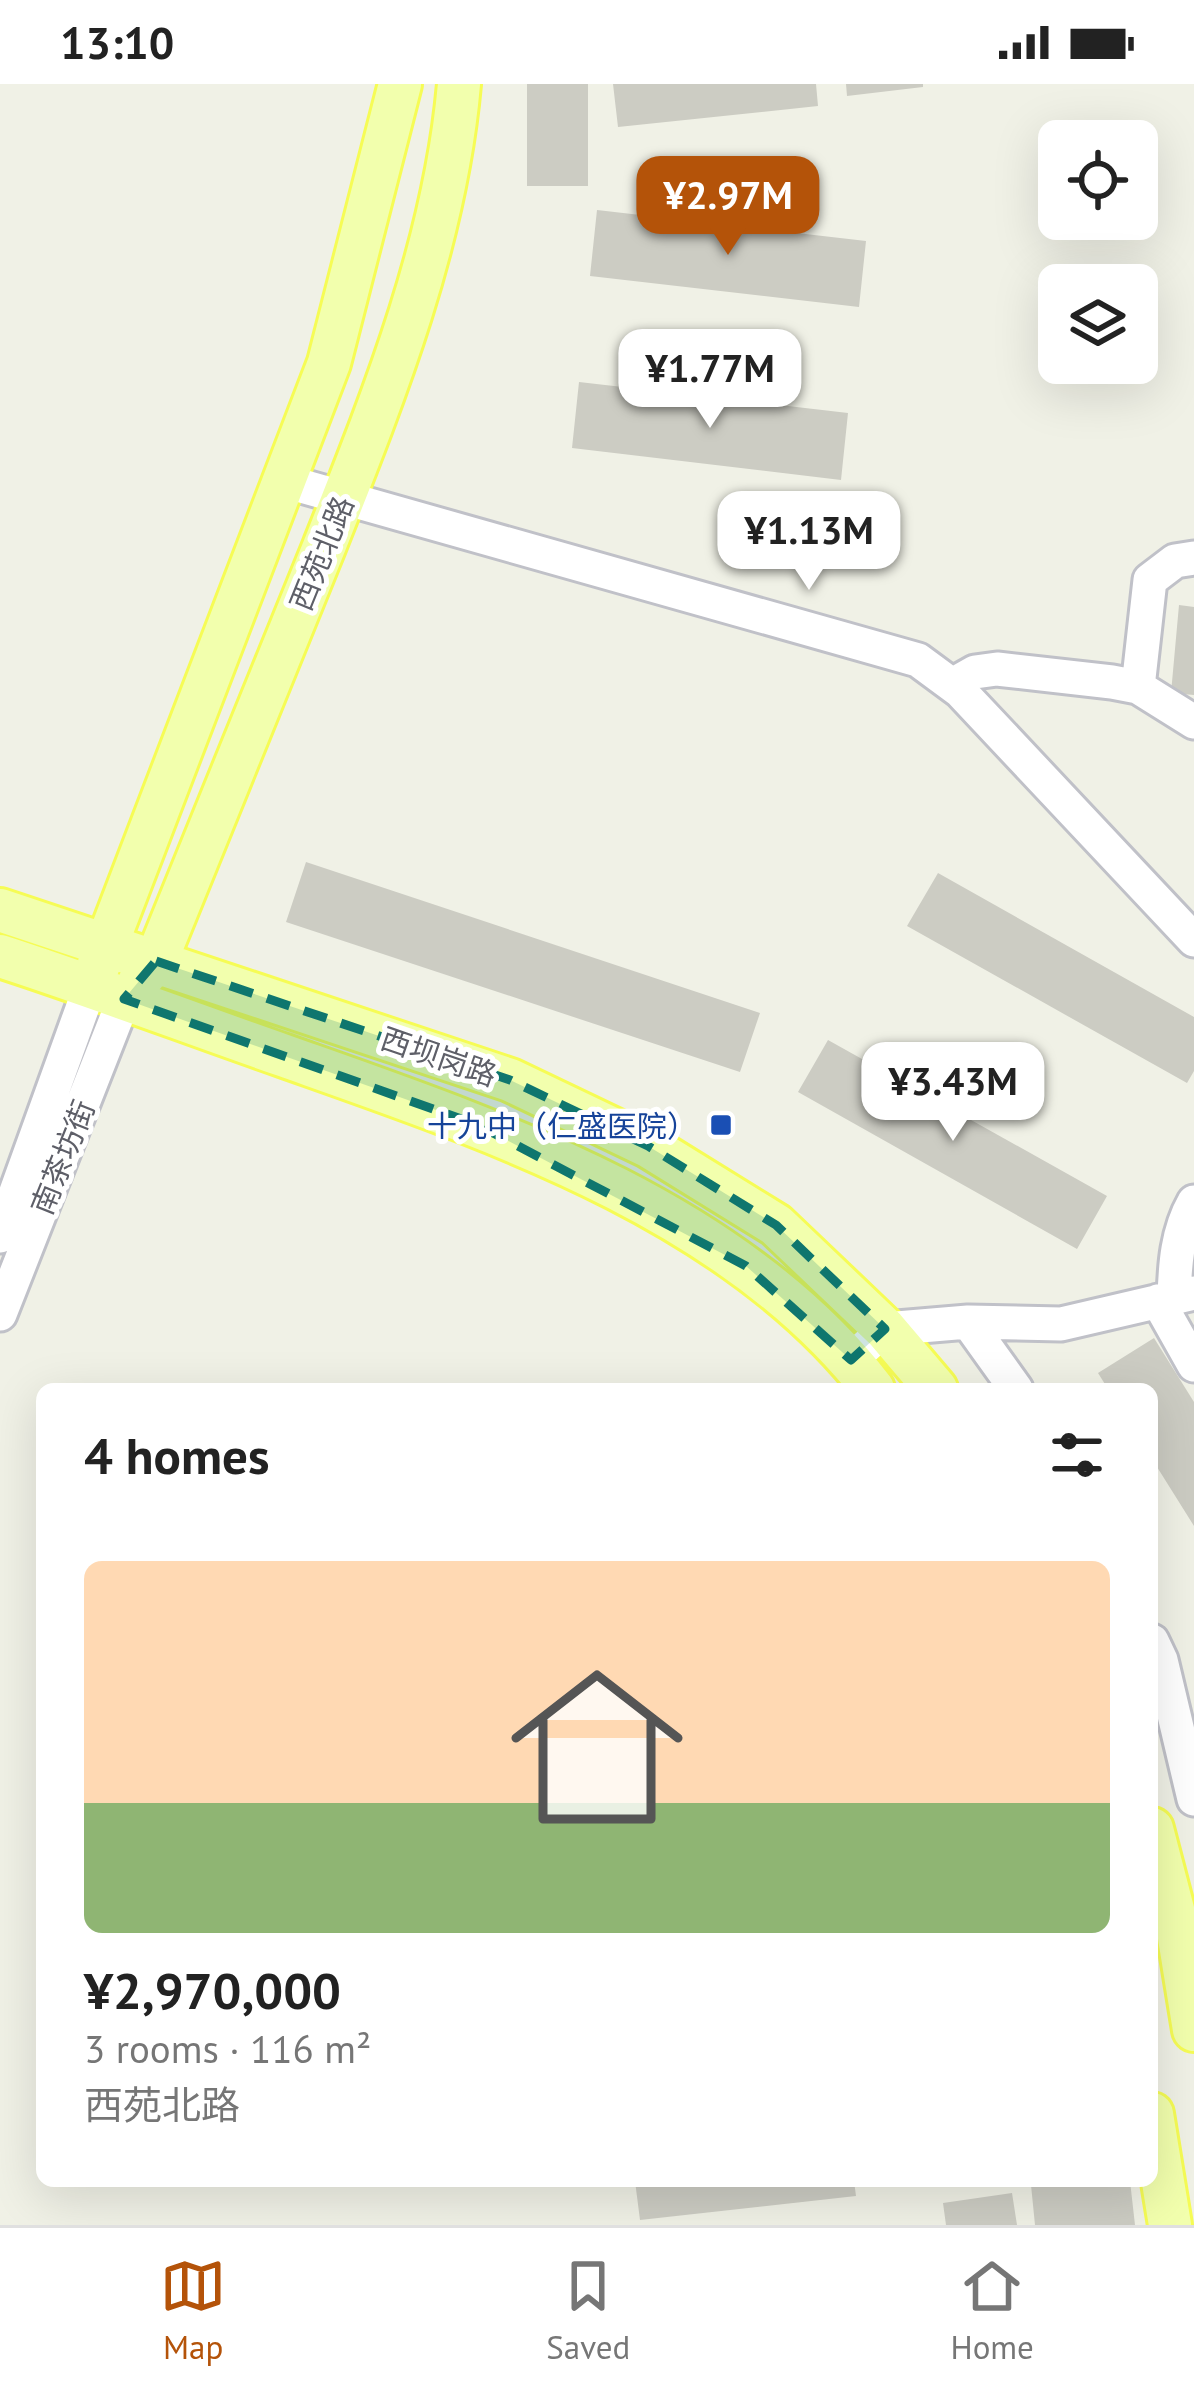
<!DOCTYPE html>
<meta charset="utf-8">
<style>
body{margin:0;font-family:"PT Sans","Noto Sans SC",sans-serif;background:#f2f2f2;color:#222;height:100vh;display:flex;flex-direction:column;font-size:45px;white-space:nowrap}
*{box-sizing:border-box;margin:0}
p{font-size:39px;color:#767676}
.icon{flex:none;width:66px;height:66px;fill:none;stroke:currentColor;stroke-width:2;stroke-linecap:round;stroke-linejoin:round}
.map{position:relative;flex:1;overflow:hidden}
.sheet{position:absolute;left:36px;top:1299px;width:1122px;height:804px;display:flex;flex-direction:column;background:#fff;border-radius:18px;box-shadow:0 12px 48px #0002}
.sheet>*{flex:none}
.fabs{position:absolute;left:1038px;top:36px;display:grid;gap:24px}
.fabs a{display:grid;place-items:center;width:120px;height:120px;border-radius:18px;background:#fff;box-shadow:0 12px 48px #0002;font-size:60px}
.price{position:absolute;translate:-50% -102px;padding:0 27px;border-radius:24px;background:#fff;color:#222;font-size:39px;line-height:78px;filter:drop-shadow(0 3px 6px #0008)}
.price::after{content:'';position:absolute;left:50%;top:72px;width:36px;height:27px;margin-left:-18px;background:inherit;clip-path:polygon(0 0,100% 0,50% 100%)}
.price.on{background:#b45309;color:#fff}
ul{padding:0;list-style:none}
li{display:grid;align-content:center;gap:24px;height:636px;padding:0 48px}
li span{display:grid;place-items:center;height:372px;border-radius:18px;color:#555}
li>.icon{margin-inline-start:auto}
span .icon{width:216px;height:216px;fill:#fffc;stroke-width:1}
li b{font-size:51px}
h2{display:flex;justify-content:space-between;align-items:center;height:144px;padding:0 48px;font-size:51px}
.status{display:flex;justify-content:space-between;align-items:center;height:84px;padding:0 60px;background:#fff;direction:ltr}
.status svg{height:33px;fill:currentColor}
.tabs{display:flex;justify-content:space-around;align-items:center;height:168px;border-top:3px solid #e0e0e0;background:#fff;font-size:33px;color:#767676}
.tabs a{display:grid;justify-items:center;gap:6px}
.tabs .on{color:#b45309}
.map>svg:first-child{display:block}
.building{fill:#ccccc3}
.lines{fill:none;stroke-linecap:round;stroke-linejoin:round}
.minor-casing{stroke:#c0c1c8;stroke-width:39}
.major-casing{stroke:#f6fc55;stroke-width:48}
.minor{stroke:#fff;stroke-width:33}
.major{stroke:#f2ffad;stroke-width:42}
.marked{fill:#0f766e;fill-opacity:0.2;stroke:#0f766e;stroke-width:9;stroke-dasharray:24 15;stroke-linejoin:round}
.transit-dot{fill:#1a4fb4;stroke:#fff;stroke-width:4.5}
.labels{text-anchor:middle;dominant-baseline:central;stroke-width:10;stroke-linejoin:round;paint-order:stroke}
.street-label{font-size:30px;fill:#5e5f68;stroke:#fff}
.transit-label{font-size:30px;fill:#164399;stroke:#fff;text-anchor:end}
</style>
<div class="status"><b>13:10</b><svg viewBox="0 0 49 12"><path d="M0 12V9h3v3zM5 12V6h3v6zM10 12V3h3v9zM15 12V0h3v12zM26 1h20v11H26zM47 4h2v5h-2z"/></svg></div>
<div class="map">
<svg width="1194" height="2141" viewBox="0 0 1194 2141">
<rect width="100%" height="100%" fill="#f0f1e6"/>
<path class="building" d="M527,0H588V102H527Z
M613,0H816L818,22L618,43Z
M846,0H923V3L847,12Z
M597,126L866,157L859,223L590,192Z
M579,298L848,329L841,396L572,364Z
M1179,521L1194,523V611L1171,609Z
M306,778L760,929L740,988L286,838Z
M938,789L1194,933V987L1187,999L907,842Z
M828,956L1107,1112L1077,1165L798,1008Z
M1154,1254L1194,1318V1442L1152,1375V1305H1108L1098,1289Z
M635,2097H854L856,2112L640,2136Z
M1065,2097H1130L1135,2141H1035L1031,2101Z
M1012,2109L1017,2141H946L943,2119Z"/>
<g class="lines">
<defs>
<path id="minor" d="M284,397L918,576L960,607L1194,856
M952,601L975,588L997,585L1112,598L1138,603L1194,638
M1138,603L1150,496L1175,477L1194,474
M0,1152L90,903
M1174,1214C1175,1181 1177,1148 1194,1118
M1158,1217L1194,1281
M0,1230L124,915
M968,1238L1016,1305
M851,1276L885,1245L968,1238L1061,1240L1194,1209
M1152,1557L1161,1576L1194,1715"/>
<path id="major" d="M0,826L510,996L648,1062L776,1141L885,1245L936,1305
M0,872C96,903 190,939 285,972C491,1045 734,1125 873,1305
M98,883L329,279L400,0
M140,896L156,877C212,739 268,601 324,463C383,314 445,161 459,0
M1152,1745L1177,1841L1194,1946
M1152,2030L1170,2141"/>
</defs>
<use href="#minor" class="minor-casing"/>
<use href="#major" class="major-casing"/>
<use href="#minor" class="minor"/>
<use href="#major" class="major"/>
</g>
<path class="marked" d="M156,877L510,996L648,1062L776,1141L885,1245L851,1276L746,1182L478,1041L124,915Z"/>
<rect class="transit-dot" x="709" y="1029" width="24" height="24" rx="6"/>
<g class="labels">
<g class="street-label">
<text transform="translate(321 469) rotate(-68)">西苑北路</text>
<text transform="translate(439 972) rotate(19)">西坝岗路</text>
<text transform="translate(62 1073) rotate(-68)">南茶坊街</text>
</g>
<g class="transit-label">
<text x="697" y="1041">十九中（仁盛医院）</text>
</g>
</g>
</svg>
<div class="fabs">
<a><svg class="icon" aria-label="locate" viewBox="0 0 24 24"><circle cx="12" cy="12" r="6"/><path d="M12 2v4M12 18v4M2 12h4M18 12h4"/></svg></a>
<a><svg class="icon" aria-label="layers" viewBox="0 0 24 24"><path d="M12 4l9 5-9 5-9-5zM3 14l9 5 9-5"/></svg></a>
</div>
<b class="price on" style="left:728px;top:174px">¥2.97M</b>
<b class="price" style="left:710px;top:347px">¥1.77M</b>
<b class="price" style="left:809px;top:509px">¥1.13M</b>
<b class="price" style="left:953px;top:1060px">¥3.43M</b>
<section class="sheet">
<h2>4 homes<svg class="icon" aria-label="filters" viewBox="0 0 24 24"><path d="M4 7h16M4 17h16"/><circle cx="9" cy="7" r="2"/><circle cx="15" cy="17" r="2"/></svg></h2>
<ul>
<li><span style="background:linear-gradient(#ffd9b3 65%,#8fb573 0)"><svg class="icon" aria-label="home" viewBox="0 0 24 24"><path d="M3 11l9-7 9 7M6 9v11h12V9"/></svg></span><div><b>¥2,970,000</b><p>3 rooms · 116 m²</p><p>西苑北路</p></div></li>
</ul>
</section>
</div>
<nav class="tabs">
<a class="on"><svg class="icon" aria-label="map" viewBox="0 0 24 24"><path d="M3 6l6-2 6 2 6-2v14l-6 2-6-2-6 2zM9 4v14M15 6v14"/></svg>Map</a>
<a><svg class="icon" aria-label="saved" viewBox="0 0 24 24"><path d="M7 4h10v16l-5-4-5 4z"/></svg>Saved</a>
<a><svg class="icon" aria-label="home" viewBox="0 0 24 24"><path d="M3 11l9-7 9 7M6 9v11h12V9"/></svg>Home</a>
</nav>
